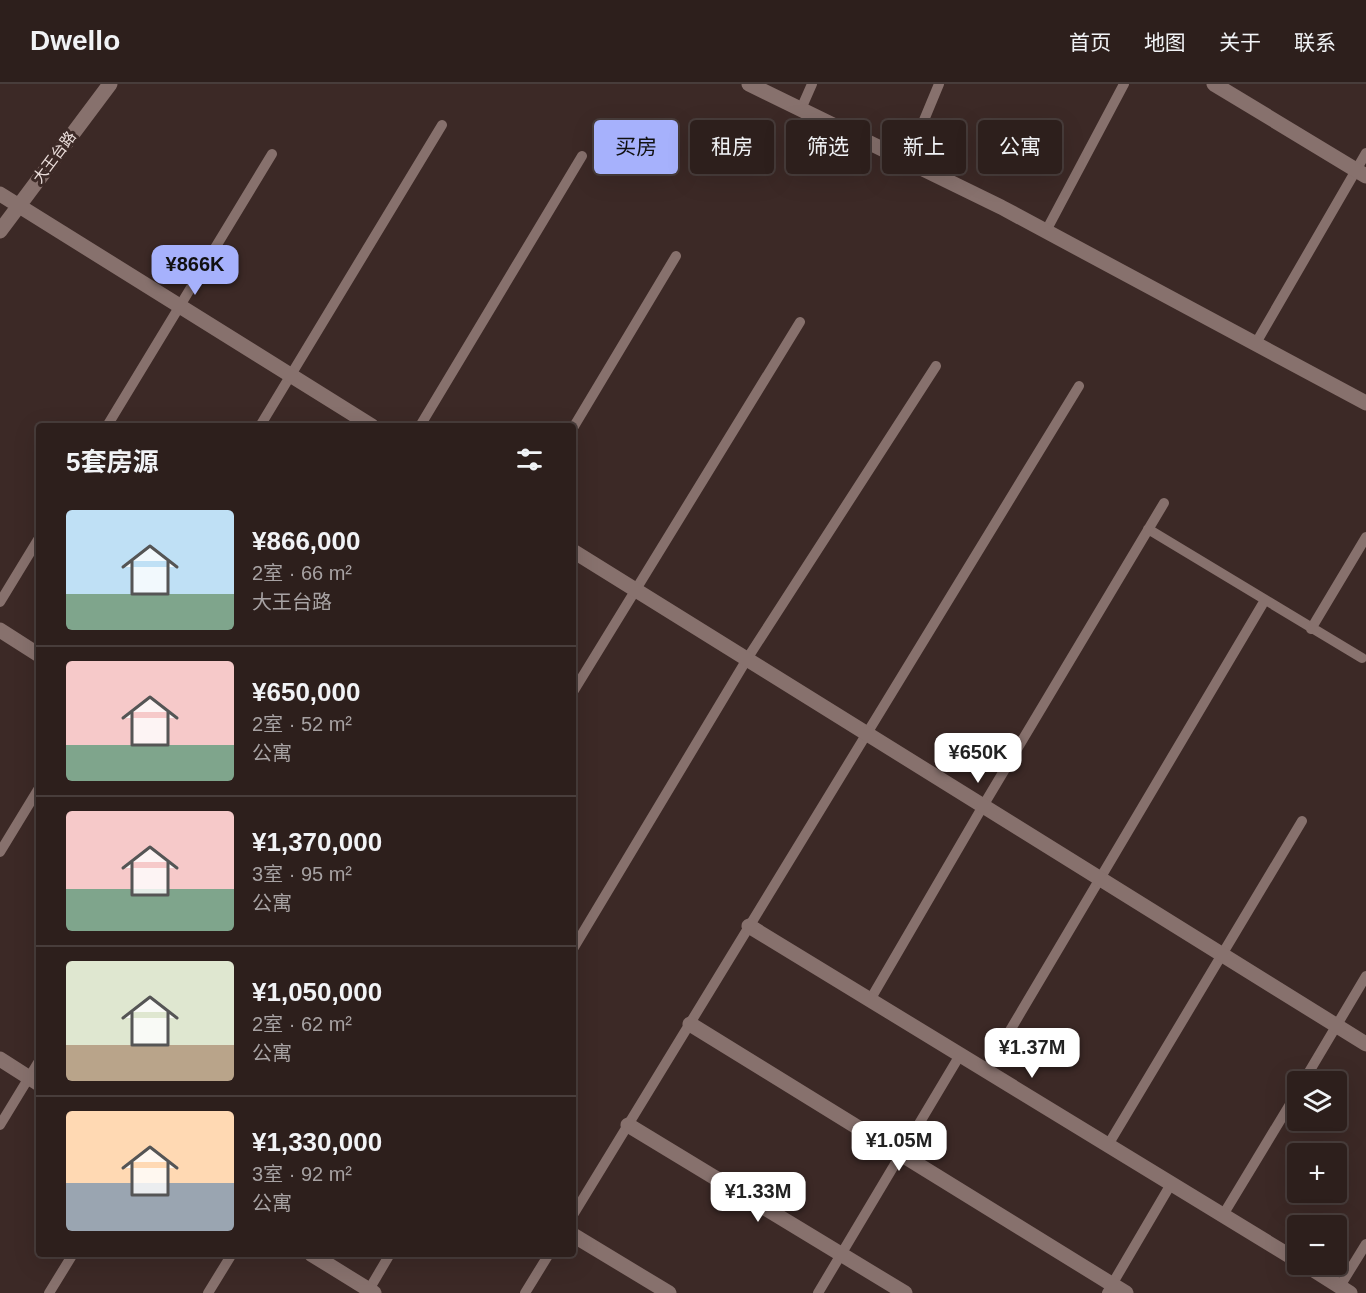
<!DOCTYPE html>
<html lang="zh">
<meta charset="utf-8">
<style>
body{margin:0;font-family:Helvetica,"Noto Sans SC",sans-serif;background:#392c29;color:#f1f3f6;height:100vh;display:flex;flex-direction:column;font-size:22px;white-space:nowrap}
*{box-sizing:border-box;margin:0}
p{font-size:20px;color:#a7a2a3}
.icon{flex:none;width:33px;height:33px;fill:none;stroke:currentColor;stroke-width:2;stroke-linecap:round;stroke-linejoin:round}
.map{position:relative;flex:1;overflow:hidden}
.sheet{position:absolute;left:36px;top:339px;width:540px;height:834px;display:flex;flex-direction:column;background:#2d1f1c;border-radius:6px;box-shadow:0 6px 24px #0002,0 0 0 2px #483d3b}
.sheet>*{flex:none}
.banner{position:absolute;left:594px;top:36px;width:570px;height:54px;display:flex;gap:12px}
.buttons{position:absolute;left:1287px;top:987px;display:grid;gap:12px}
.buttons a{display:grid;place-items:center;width:60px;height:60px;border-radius:6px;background:#2d1f1c;box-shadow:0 6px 24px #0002,0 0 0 2px #483d3b;font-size:30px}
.price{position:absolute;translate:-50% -51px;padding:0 14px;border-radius:12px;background:#fff;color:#222;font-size:20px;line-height:39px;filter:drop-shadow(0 2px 3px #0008)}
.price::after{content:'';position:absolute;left:50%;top:36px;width:18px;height:14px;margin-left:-9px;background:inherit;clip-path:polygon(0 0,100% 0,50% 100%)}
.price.current{background:#a6b1fc;color:#111}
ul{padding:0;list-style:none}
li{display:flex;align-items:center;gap:18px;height:150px;padding:0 30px}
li+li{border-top:2px solid #483d3b}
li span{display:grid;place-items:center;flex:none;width:168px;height:120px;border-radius:6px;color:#555}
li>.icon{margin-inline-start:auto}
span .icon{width:72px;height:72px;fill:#fffc;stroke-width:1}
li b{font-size:26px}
h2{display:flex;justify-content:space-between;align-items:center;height:72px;padding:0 30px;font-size:26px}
.pill{padding:0 21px;border-radius:6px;background:#2d1f1c;box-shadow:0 6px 24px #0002,0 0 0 2px #483d3b;font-size:21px;line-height:54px}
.pill.current{background:#a6b1fc;color:#111}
header{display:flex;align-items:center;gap:36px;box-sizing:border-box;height:84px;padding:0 30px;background:#2d1f1c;border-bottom:2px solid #483d3b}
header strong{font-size:28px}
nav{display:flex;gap:33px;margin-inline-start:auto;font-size:21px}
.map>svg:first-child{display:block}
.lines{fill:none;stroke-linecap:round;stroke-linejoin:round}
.lane{stroke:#87716d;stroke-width:10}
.street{stroke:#87716d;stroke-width:15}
.labels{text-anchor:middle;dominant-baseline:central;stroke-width:6;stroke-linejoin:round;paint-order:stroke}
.street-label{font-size:15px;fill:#ebdedb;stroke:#3c2926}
</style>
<header>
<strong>Dwello</strong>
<nav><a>首页</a><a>地图</a><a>关于</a><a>联系</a></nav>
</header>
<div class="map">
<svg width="1366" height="1209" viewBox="0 0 1366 1209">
<rect width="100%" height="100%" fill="#3c2926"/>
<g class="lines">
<path class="lane" d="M801,25L812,0
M907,77L939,0
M1046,147L1124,0
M1256,259L1366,69
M107,342L272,70
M260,342L442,41
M420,342L582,72
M573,344L676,172
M1148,445L1362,574
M0,518L39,454
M1311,545L1366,453
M573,608L800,238
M0,768L39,704
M573,865L747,575L936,282
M870,916L983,722L1164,419
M986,987L1265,516
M1303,998L1366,892
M0,1041L39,977
M1108,1061L1302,737
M573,1131L1079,302
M1223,1131L1298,1007
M1340,1202L1366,1160
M49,1209L73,1170
M208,1209L232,1170
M367,1209L390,1170
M525,1209L549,1170
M818,1209L960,971
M1107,1209L1171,1100"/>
<path class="street" d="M749,0L1001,123L1366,319
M1214,0L1366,92
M0,110L372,342
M0,147L110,0
M573,467L1366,960
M0,546L39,571
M749,842L1298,1177
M690,940L1126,1209
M0,975L39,1000
M628,1041L905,1209
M573,1151L669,1209
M311,1170L374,1209
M1304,1180L1350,1209"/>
</g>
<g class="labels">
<g class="street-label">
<text transform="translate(54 73) rotate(-53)">大王台路</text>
</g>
</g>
</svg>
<div class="buttons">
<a><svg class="icon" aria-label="layers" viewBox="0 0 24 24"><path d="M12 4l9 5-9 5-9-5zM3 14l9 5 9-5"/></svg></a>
<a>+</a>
<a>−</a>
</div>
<b class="price current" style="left:195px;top:212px">¥866K</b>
<b class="price" style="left:978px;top:700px">¥650K</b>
<b class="price" style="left:1032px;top:995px">¥1.37M</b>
<b class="price" style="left:899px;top:1088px">¥1.05M</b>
<b class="price" style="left:758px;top:1139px">¥1.33M</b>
<div class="banner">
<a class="pill current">买房</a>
<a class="pill">租房</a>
<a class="pill">筛选</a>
<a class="pill">新上</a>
<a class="pill">公寓</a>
</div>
<section class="sheet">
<h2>5套房源<svg class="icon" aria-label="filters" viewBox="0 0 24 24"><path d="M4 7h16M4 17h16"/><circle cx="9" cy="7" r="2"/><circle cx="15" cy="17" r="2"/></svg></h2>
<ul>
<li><span style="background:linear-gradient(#bfe0f5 70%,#7fa58c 0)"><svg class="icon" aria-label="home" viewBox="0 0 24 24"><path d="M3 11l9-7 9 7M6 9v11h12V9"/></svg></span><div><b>¥866,000</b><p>2室 · 66 m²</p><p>大王台路</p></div></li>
<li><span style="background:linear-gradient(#f6c9c9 70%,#7fa58c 0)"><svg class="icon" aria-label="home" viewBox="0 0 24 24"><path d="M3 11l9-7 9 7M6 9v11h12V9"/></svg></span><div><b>¥650,000</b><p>2室 · 52 m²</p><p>公寓</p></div></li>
<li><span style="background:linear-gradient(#f6c9c9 65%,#7fa58c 0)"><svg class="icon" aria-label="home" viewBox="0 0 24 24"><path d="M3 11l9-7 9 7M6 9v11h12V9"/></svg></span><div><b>¥1,370,000</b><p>3室 · 95 m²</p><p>公寓</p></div></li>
<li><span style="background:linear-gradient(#dfe7d0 70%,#b9a48a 0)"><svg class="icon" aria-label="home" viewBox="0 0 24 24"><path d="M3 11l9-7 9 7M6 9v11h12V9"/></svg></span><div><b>¥1,050,000</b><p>2室 · 62 m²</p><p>公寓</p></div></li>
<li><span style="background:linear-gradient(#ffd9b3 60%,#9aa5b1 0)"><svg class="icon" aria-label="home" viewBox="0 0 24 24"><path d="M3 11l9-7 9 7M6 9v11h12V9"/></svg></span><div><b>¥1,330,000</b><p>3室 · 92 m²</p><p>公寓</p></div></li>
</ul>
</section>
</div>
